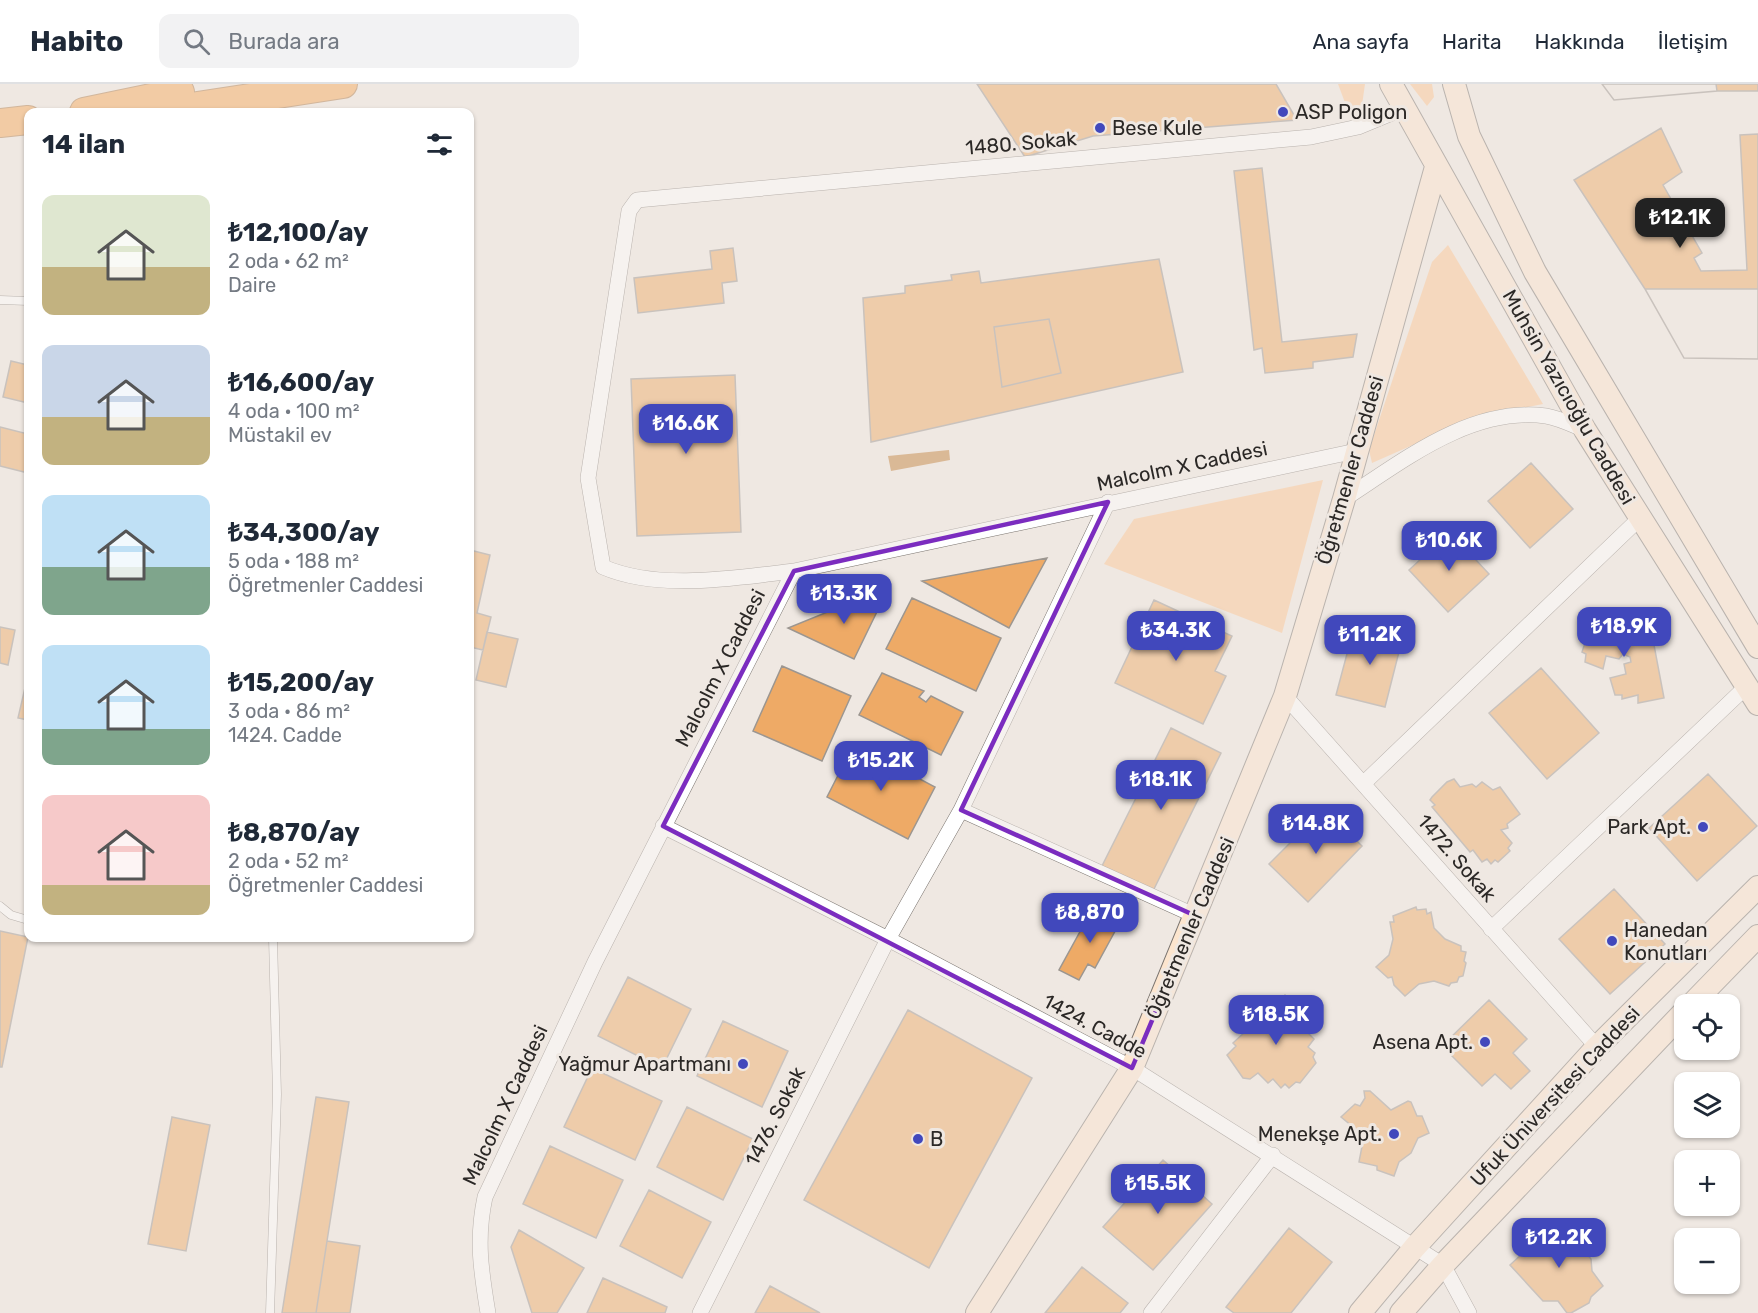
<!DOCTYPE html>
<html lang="tr">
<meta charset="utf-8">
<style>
body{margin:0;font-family:Rubik,sans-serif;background:#f2f2f3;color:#1f2937;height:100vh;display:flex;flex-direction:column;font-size:22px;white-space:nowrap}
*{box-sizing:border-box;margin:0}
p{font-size:20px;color:#747a83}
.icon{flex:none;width:33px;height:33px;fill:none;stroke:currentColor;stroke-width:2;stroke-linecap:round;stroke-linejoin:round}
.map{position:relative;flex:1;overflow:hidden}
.sheet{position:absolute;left:24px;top:24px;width:450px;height:834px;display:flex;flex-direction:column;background:#fff;border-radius:12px;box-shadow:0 2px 4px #0004}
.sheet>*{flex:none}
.tools{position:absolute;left:1674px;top:910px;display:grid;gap:12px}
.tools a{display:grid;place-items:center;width:66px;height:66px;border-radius:12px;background:#fff;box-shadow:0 2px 4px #0004;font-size:30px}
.price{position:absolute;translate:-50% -51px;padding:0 14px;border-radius:12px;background:#4148bc;color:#fff;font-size:20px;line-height:39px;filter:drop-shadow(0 2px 3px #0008)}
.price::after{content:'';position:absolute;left:50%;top:36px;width:18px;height:14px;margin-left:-9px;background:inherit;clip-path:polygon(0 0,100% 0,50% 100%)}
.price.active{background:#222;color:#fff}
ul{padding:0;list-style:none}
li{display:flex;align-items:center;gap:18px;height:150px;padding:0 18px}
li span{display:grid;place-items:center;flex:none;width:168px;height:120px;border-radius:12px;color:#555}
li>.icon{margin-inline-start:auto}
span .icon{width:72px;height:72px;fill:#fffc;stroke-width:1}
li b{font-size:26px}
h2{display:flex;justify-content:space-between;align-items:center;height:72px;padding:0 18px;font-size:26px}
header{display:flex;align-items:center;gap:36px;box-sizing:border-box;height:84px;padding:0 30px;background:#fff;border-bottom:2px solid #e0e1e3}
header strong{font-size:28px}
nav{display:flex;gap:33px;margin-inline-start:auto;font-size:21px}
.search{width:420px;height:54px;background:#f2f2f3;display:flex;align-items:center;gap:15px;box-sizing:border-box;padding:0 21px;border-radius:12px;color:#747a83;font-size:22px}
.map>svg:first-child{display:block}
.green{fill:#fdc693}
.water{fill:#c1803b}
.building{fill:#ea6;stroke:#9c9690;stroke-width:1.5;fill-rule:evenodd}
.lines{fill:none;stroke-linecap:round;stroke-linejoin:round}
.lane-casing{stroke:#7a746f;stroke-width:9}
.street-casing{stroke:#7a746f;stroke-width:16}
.secondary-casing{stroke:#7a746f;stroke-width:24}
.highway-casing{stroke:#ae7b48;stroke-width:30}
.lane{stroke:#fff;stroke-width:8}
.street{stroke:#fff;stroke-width:15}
.secondary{stroke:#fce5ce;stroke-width:22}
.highway{stroke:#f5a85a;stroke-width:28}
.marked{fill:none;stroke:#7b2cbf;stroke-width:4.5;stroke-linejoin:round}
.poi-dot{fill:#4148bc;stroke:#efe8e2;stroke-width:2}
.labels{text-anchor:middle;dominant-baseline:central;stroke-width:6;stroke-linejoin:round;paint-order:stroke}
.poi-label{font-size:20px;fill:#2b2826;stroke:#efe8e2;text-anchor:start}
.street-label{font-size:20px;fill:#2b2826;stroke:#efe8e2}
</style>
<header>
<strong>Habito</strong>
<div class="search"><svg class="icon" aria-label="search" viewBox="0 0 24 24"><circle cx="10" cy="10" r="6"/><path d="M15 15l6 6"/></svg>Burada ara</div>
<nav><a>Ana sayfa</a><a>Harita</a><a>Hakkında</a><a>İletişim</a></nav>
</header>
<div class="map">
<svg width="1758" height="1229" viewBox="0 0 1758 1229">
<rect width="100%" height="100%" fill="#efe8e2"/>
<path class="green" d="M1338,0H1365L1362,21L1347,24Z
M1410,0H1432L1434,13L1427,22Z
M1448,161L1543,320L1474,334L1372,379L1369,366L1432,178Z
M1323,396L1282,549L1104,480L1134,435Z"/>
<path class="water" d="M949,366L950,376L891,387L888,372Z"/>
<path class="building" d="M977,0H1276L1297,36L1093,52L1025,73Z
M1602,0H1758V7H1717L1614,16Z
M1602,0H1716L1717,7L1614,16Z
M1661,44L1682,88L1663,101L1702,169L1694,174L1701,187L1747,186L1740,51L1758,50V275L1684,274L1645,205L1574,96Z
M1262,84L1282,258L1357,250L1353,273L1313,278V284L1265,289L1262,264L1254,266L1234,87Z
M733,164L737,197L722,199L724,219L638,229L634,194L712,185L710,167Z
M1159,175L1183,288L871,358L863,214L905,209V202L952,196L951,191L979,187L981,199ZM1049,235L1061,289L1002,303L994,243Z
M1645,205H1758V275L1684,274Z
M1049,235L1061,289L1002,303L994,243Z
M11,277L28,281V319L3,313Z
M735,291L741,448L637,452L631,295Z
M0,343L28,350V389L0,382Z
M1531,379L1573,425L1530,464L1488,417Z
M1450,448L1489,490L1448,528L1409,486Z
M470,466L490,471L477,529L491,533L483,566L470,563Z
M1047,474L1009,544L922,497Z
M889,503L854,575L788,544Z
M912,514L1001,554L976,607L886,565Z
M1154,516L1232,552L1215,587L1226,592L1203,640L1115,599Z
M1587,529L1649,554L1654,561L1664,614L1638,619V611L1622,615V611H1615L1610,594L1626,590L1624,580L1631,578L1630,573L1623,570L1619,575L1606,572L1603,585L1585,578L1586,570L1582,568L1586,556L1579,552Z
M1355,540L1403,552L1385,623L1336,611Z
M0,543L15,546L8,581L0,579Z
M487,548L518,555L506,603L476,596Z
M782,582L851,612L822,677L753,647Z
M1541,584L1599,649L1547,695L1489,629Z
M882,589L924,607L919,613L926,618L931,612L963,628L941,671L859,631Z
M28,591V636L18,634Z
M1171,644L1221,669L1152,809L1101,784Z
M854,660L935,703L908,755L827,713Z
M1708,690L1757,742L1697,797L1649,744Z
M1454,695L1460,703L1472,700L1476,703L1482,698L1493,706L1500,703L1520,730L1507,740L1508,744L1501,746L1512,759L1508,764L1510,767L1498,778L1495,776L1491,780L1487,775L1482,778L1473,766L1470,768L1432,723L1435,721L1430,716L1432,713L1447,698Z
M1324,725L1362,762L1308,818L1269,780Z
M1614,805L1665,860L1610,910L1559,855Z
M1416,823L1417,826L1426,825L1427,830L1431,828L1434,844L1445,855L1461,862V867L1466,868L1464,877L1466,879L1463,892L1459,893L1457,898L1451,899L1449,902L1434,897L1419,900L1405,912L1394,901L1392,893L1388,894L1376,883L1389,871L1393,855L1390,838H1394L1393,832Z
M1093,824L1120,838L1095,884L1088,880L1079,896L1059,886Z
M0,847L28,853L2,983H0Z
M628,893L691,925L662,984L598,952Z
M1285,911L1311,936L1303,944L1314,955L1308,963L1315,969L1313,973L1316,979L1300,999L1296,998L1289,1004L1285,1000L1281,1004L1273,995L1268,999L1258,989L1250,995L1243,994L1227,971L1236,962L1233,959L1245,948L1253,945L1260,933Z
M1489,916L1527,955L1513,969L1530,987L1511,1005L1495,990L1482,1002L1442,962Z
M908,926L1032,994L929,1184L804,1116Z
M723,937L788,967L762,1023L697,992Z
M592,984L662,1017L635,1076L564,1043Z
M1364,1007H1370L1391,1026L1408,1017L1411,1018L1417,1032H1422L1429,1049L1418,1054L1411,1069L1399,1078L1394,1092L1377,1086V1082L1359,1078L1364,1052L1341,1033L1355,1020L1360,1022L1365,1014Z
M316,1013L349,1018L327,1157L316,1229H282Z
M687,1023L753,1055L723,1116L657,1083Z
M172,1033L210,1041L186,1167L148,1160Z
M550,1062L623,1096L596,1154L523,1120Z
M1163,1076L1212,1120L1153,1186L1103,1143Z
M649,1106L711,1138L682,1194L620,1162Z
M1559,1136L1572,1152L1575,1151L1582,1158L1579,1161L1591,1175L1592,1187L1603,1202L1591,1213L1589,1219L1571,1229H1567L1558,1217H1543L1510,1181Z
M1289,1144L1332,1178L1291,1229H1234L1226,1223Z
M519,1146L584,1184L557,1229H532L511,1163Z
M327,1157L360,1162L350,1229H316Z
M1082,1183L1128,1219L1120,1229H1045Z
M603,1194L667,1223L665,1229H587Z
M770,1202L820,1229H755Z"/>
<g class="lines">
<defs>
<path id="lane" d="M0,216L28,217
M0,822L11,831L28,836
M270,1229L277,1010L273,854"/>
<path id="street" d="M1344,415C1403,377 1471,322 1546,332C1559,334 1573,341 1585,346
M794,487C734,494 659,507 603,483L588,394L629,127L637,116L1311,53L1358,43L1404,24
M1285,612L1597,963
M1364,699L1640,434
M961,726L1196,832
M663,742L888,855L1132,984L1443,1181L1469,1229
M1491,845L1747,602
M488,1229C481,1187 476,1155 485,1113L595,878L794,487L1356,367
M700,1229L888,855L961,726L1108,418
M1151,1229L1273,1071"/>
<path id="secondary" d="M1391,0L1585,346L1758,620
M1454,0L1469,52L1535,188L1758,563
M1691,921L1758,852
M977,1229L1132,984L1285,612L1344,415L1436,83
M1360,1229L1415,1163L1597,963L1758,803
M1401,1229L1443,1181L1684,928"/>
<path id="highway" d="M84,28L180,8
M158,28L343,0
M0,39L28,36"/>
</defs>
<use href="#lane" class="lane-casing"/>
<use href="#street" class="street-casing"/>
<use href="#secondary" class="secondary-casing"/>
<use href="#highway" class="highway-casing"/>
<use href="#lane" class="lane"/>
<use href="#street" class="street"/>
<use href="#secondary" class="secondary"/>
<use href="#highway" class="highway"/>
</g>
<path d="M0 0H1758V1229H0ZM1108,418L961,726L1196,832L1132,984L663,742L794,487Z" fill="#efe8e2" fill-opacity=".55" fill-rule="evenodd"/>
<path class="marked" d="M1108,418L961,726L1196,832L1132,984L663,742L794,487Z"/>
<g class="poi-dot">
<circle cx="1283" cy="28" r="6"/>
<circle cx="1100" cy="44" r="6"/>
<circle cx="1703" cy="743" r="6"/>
<circle cx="1612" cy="857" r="6"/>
<circle cx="1485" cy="958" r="6"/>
<circle cx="743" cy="980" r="6"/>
<circle cx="1394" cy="1050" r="6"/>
<circle cx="918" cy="1055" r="6"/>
</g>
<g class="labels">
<g class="poi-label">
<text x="1295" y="28">ASP Poligon</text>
<text x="1112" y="44">Bese Kule</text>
<text x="1691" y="743" text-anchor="end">Park Apt.</text>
<text x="1624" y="846">Hanedan<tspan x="1624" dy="23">Konutları</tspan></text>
<text x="1473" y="958" text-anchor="end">Asena Apt.</text>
<text x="731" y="980" text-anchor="end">Yağmur Apartmanı</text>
<text x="1382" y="1050" text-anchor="end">Menekşe Apt.</text>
<text x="930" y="1055">B</text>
</g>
<g class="street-label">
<text transform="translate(1021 59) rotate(-5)">1480. Sokak</text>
<text transform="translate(1569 313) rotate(60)">Muhsin Yazıcıoğlu Caddesi</text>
<text transform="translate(1182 382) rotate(-12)">Malcolm X Caddesi</text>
<text transform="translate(1350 386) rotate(-74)">Öğretmenler Caddesi</text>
<text transform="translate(720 584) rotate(-63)">Malcolm X Caddesi</text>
<text transform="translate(1457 774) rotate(49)">1472. Sokak</text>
<text transform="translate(1190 844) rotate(-67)">Öğretmenler Caddesi</text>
<text transform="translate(1095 942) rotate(28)">1424. Cadde</text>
<text transform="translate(1555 1012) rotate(-47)">Ufuk Üniversitesi Caddesi</text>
<text transform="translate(505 1021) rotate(-65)">Malcolm X Caddesi</text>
<text transform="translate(775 1032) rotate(-63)">1476. Sokak</text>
</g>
</g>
</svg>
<div class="tools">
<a><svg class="icon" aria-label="locate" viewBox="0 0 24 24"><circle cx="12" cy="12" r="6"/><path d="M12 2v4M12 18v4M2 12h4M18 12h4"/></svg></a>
<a><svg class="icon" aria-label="layers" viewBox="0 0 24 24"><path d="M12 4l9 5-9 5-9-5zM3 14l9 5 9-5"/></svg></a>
<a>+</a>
<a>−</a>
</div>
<b class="price active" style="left:1680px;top:165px">₺12.1K</b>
<b class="price" style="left:686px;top:371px">₺16.6K</b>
<b class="price" style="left:1449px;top:488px">₺10.6K</b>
<b class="price" style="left:844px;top:541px">₺13.3K</b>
<b class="price" style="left:1624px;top:574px">₺18.9K</b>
<b class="price" style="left:1176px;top:578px">₺34.3K</b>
<b class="price" style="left:1370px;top:582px">₺11.2K</b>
<b class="price" style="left:881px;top:708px">₺15.2K</b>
<b class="price" style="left:1161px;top:727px">₺18.1K</b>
<b class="price" style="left:1316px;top:771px">₺14.8K</b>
<b class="price" style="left:1090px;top:860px">₺8,870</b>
<b class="price" style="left:1276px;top:962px">₺18.5K</b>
<b class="price" style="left:1158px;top:1131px">₺15.5K</b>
<b class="price" style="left:1559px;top:1185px">₺12.2K</b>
<section class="sheet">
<h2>14 ilan<svg class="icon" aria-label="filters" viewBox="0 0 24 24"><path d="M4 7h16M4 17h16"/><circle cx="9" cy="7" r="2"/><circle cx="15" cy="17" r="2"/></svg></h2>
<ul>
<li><span style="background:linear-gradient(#dfe7d0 60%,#c2b280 0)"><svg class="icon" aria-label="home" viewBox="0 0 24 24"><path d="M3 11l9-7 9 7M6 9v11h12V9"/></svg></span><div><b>₺12,100/ay</b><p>2 oda · 62 m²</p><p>Daire</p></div></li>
<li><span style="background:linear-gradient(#c9d6e8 60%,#c2b280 0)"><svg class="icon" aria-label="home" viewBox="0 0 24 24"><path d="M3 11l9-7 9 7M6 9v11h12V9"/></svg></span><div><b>₺16,600/ay</b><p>4 oda · 100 m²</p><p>Müstakil ev</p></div></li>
<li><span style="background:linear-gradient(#bfe0f5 60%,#7fa58c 0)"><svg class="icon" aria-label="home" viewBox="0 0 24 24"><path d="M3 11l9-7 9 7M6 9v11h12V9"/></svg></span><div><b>₺34,300/ay</b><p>5 oda · 188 m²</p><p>Öğretmenler Caddesi</p></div></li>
<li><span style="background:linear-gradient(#bfe0f5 70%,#7fa58c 0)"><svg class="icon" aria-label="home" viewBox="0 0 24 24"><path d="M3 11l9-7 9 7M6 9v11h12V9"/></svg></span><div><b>₺15,200/ay</b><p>3 oda · 86 m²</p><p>1424. Cadde</p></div></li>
<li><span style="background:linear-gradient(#f6c9c9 75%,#c2b280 0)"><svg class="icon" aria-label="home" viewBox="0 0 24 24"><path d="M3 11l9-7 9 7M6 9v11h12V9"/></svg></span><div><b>₺8,870/ay</b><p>2 oda · 52 m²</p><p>Öğretmenler Caddesi</p></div></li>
</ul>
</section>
</div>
